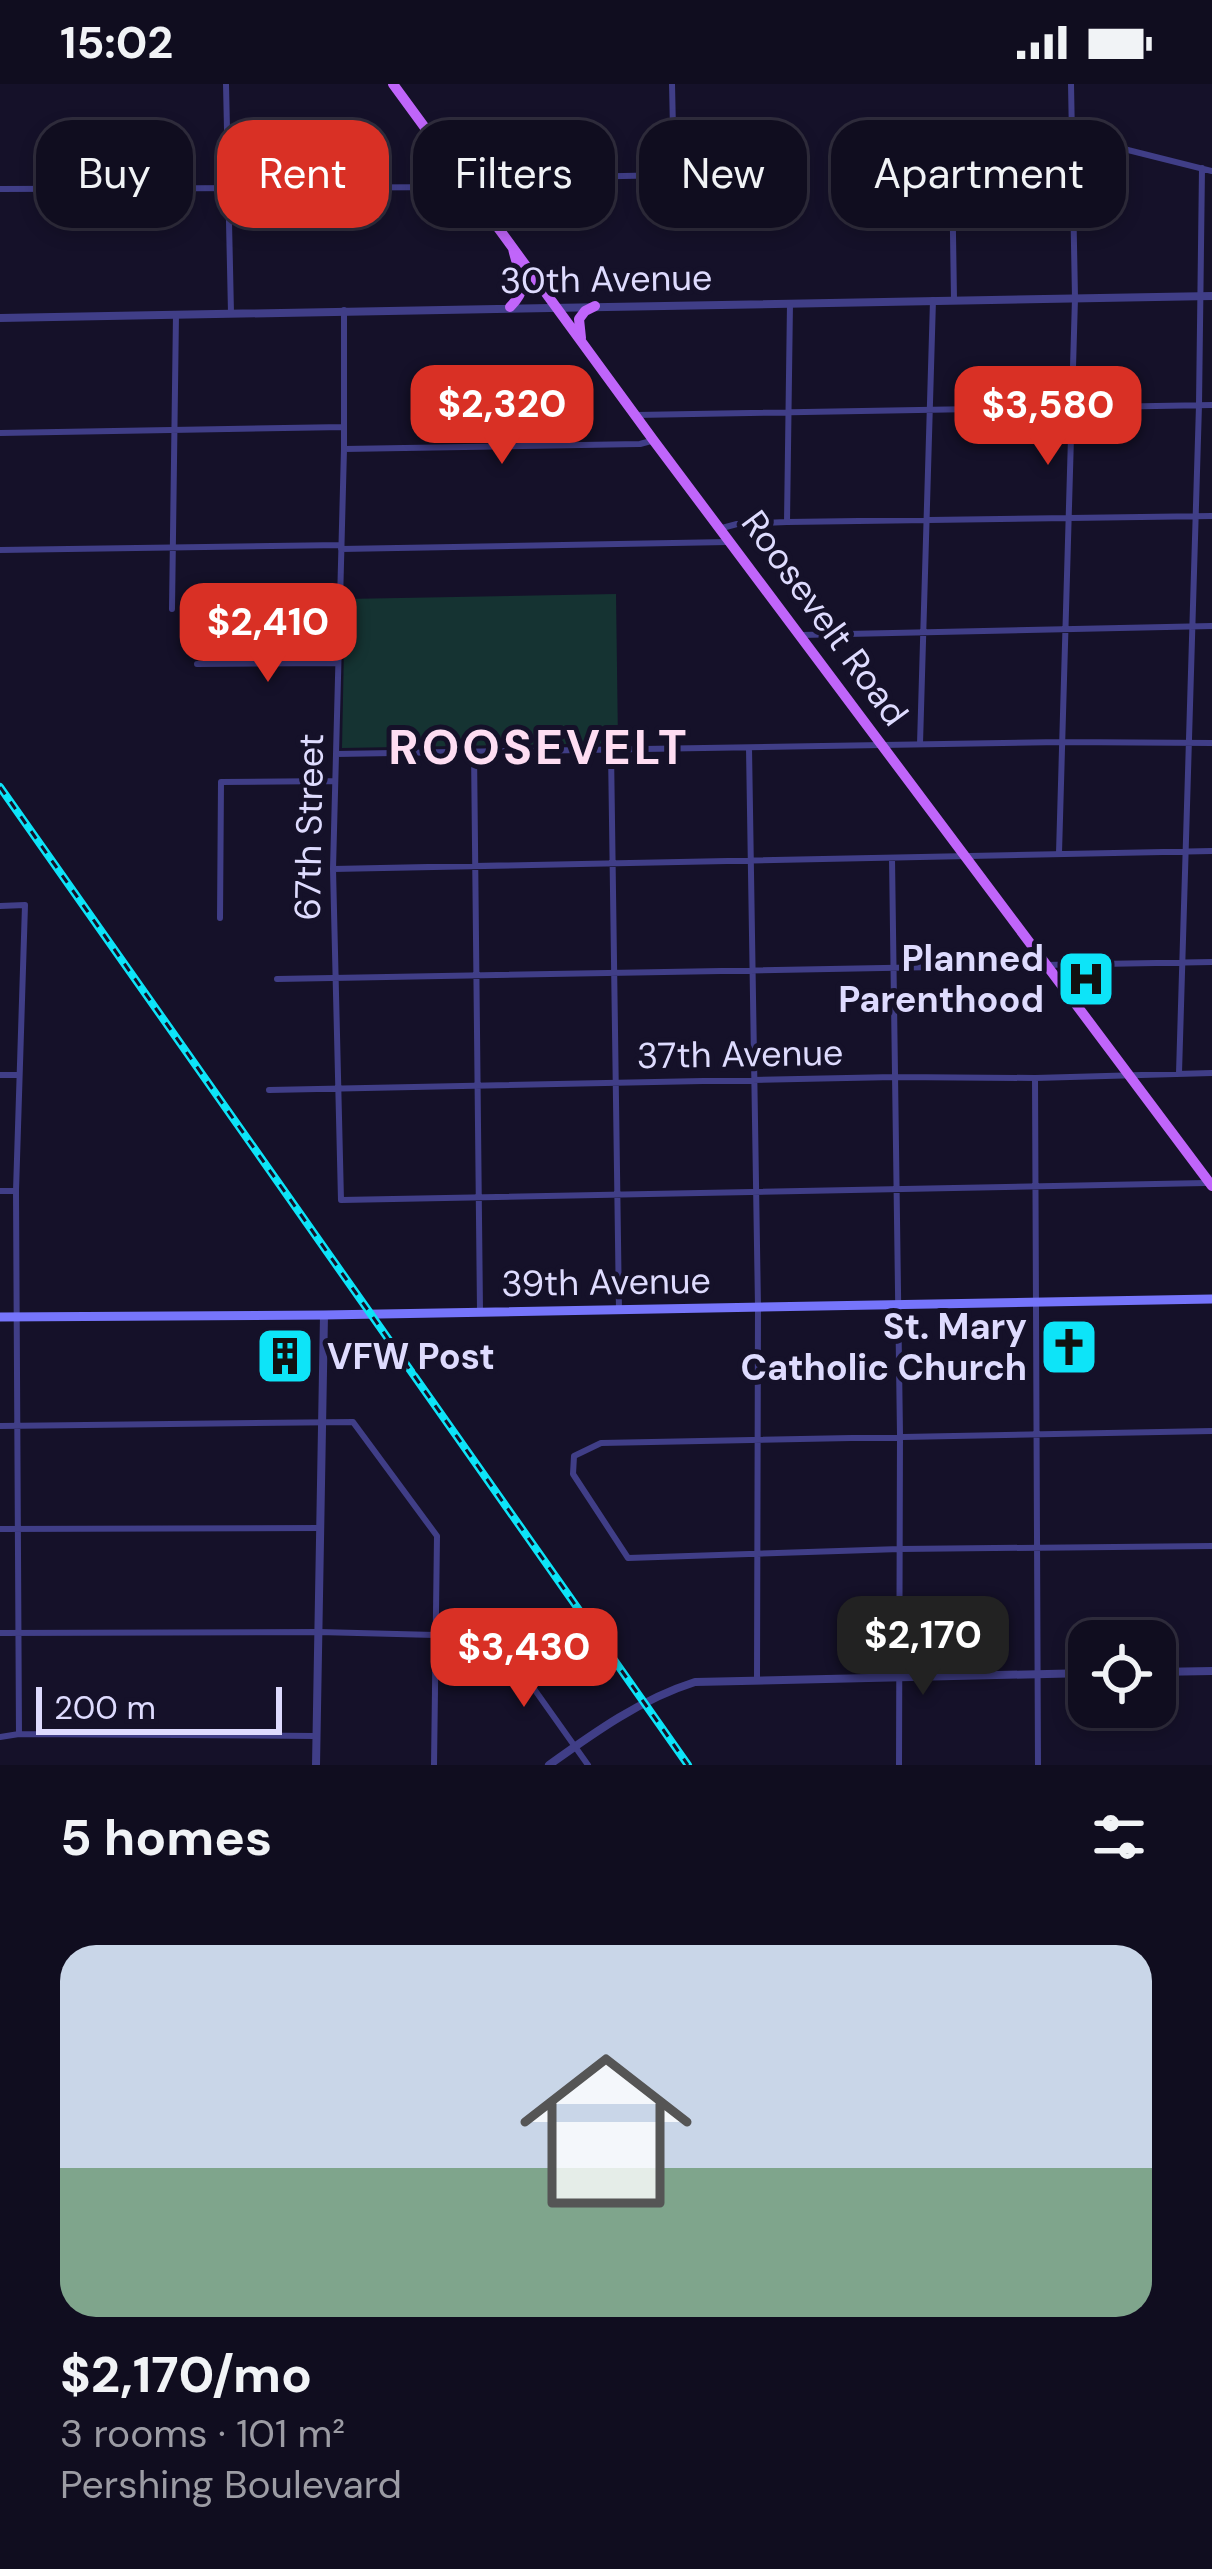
<!DOCTYPE html>
<meta charset="utf-8">
<style>
body{margin:0;font-family:"DM Sans",sans-serif;background:#1e1b2c;color:#f1f3f6;height:100vh;display:flex;flex-direction:column;font-size:45px;white-space:nowrap}
*{box-sizing:border-box;margin:0}
p{font-size:39px;color:#9c9ca4}
.icon{flex:none;width:66px;height:66px;fill:none;stroke:currentColor;stroke-width:2;stroke-linecap:round;stroke-linejoin:round}
.map{position:relative;height:1681px;overflow:hidden}
.details{display:flex;flex-direction:column;background:#100d1f;flex:1}
.details>*{flex:none}
.hud{position:absolute;left:36px;top:36px;width:1140px;height:108px;display:flex;gap:24px}
.controls{position:absolute;left:1068px;top:1536px;display:grid;gap:24px}
.controls a{display:grid;place-items:center;width:108px;height:108px;border-radius:24px;background:#100d1f;box-shadow:0 6px 18px #0003,0 0 0 3px #302d3d;font-size:60px}
.scale{position:absolute;left:36px;bottom:30px;width:246px;box-sizing:border-box;padding-left:12px;border:6px solid #dedbfe;border-top:0;font-size:33px;line-height:42px;white-space:nowrap;color:#dedbfe;-webkit-text-stroke:9px #151129;paint-order:stroke}
.price{position:absolute;translate:-50% -102px;padding:0 27px;border-radius:24px;background:#d93025;color:#fff;font-size:39px;line-height:78px;filter:drop-shadow(0 3px 6px #0008)}
.price::after{content:'';position:absolute;left:50%;top:72px;width:36px;height:27px;margin-left:-18px;background:inherit;clip-path:polygon(0 0,100% 0,50% 100%)}
.price.current{background:#222;color:#fff}
ul{padding:0;list-style:none}
li{display:grid;align-content:center;gap:24px;height:636px;padding:0 60px}
li span{display:grid;place-items:center;height:372px;border-radius:36px;color:#555}
li>.icon{margin-inline-start:auto}
span .icon{width:216px;height:216px;fill:#fffc;stroke-width:1}
li b{font-size:51px}
h2{display:flex;justify-content:space-between;align-items:center;height:144px;padding:0 60px;font-size:51px}
.chip{padding:0 42px;border-radius:36px;background:#100d1f;box-shadow:0 6px 18px #0003,0 0 0 3px #302d3d;font-size:42px;line-height:108px}
.chip.current{background:#d93025;color:#fff}
.status{display:flex;justify-content:space-between;align-items:center;height:84px;padding:0 60px;background:#100d1f;direction:ltr}
.status svg{height:33px;fill:currentColor}
.map>svg:first-child{display:block}
.green{fill:#153332}
.lines{fill:none;stroke-linecap:round;stroke-linejoin:round}
.minor{stroke:#403e87;stroke-width:6}
.tertiary{stroke:#403e87;stroke-width:8}
.secondary{stroke:#7675fb;stroke-width:9}
.primary{stroke:#c065fa;stroke-width:10}
.rail-casing{stroke:#0de4f8;stroke-width:8}
.rail{stroke:#151129;stroke-width:3;stroke-dasharray:9;stroke-linecap:butt}
.labels{text-anchor:middle;dominant-baseline:central;stroke-width:10;stroke-linejoin:round;paint-order:stroke}
.street-label{font-size:36px;fill:#dedbfe;stroke:#151129}
.poi-label{font-size:36px;font-weight:bold;fill:#dedbfe;stroke:#151129;text-anchor:end}
.district-label{font-size:48px;font-weight:bold;letter-spacing:3px;fill:#feddf2;stroke:#151129}
</style>
<div class="status"><b>15:02</b><svg viewBox="0 0 49 12"><path d="M0 12V9h3v3zM5 12V6h3v6zM10 12V3h3v9zM15 12V0h3v12zM26 1h20v11H26zM47 4h2v5h-2z"/></svg></div>
<div class="map">
<svg width="1212" height="1681" viewBox="0 0 1212 1681">
<rect width="100%" height="100%" fill="#151129"/>
<path class="green" d="M616,510L618,659L342,664L345,515Z"/>
<g class="lines">
<path class="minor" d="M226,0L231,229
M948,36L1072,52L1212,87
M952,86L954,215
M465,95L674,91L672,0
M0,105L464,103
M344,226V365L333,785L341,1116L1206,1099
M636,331L1212,321
M0,349L344,343
M344,365L640,360L651,357
M787,438L790,219
M722,444L737,440L787,438L1212,432
M341,465L728,458
M0,466L341,461
M172,525L176,230
M801,551L1212,542
M197,580L337,579
M920,660L933,216
M749,664L758,1223L757,1595
M474,667L480,1227
M611,667L619,1226
M336,670L1061,658L1212,659
M1059,769L1075,214L1071,0
M892,774L900,1351L899,1681
M333,785L1212,767
M0,822L25,821L16,1107L19,1650
M220,834L221,698L335,697
M277,895L1212,878
M1179,989L1199,321L1202,84
M0,991H19
M1035,995L1038,1681
M269,1006L895,993L1035,994L1212,989
M0,1107H16
M0,1342L353,1338L437,1452L434,1681
M1212,1347L601,1359L574,1372L573,1390L628,1474L900,1465L1212,1462
M0,1445L320,1444
M0,1549L319,1548L435,1551L493,1547L588,1681
M0,1653L19,1650L315,1652"/>
<path class="tertiary" d="M0,234L1212,212
M1155,1588L1212,1587
M316,1681L324,1231
M549,1681C595,1648 641,1615 695,1598L1089,1589"/>
<path class="secondary" d="M0,1233L324,1231L1212,1215"/>
<path class="primary" d="M393,0L654,357L1212,1102
M510,223C533,200 518,192 513,164
M581,254L579,235L585,227L595,222"/>
<defs>
<path id="rail" d="M0,703L688,1681"/>
</defs>
<use href="#rail" class="rail-casing"/>
<use href="#rail" class="rail"/>
</g>
<defs>
<symbol id="hospital-square" viewBox="-11 -11 22 22"><rect x="-9" y="-9" width="18" height="18" rx="4" fill="#0de4f8" stroke="#151129"/><path d="M-5-5h3v3.5h4V-5h3V5h-3V1.5h-4V5h-3Z" fill="#111"/></symbol>
<symbol id="church-square" viewBox="-11 -11 22 22"><rect x="-9" y="-9" width="18" height="18" rx="4" fill="#0de4f8" stroke="#151129"/><path d="M-1.2-6h2.4v3.5h3.3v2.4h-3.3V6h-2.4V-.1h-3.3v-2.4h3.3Z" fill="#111"/></symbol>
<symbol id="building-square" viewBox="-11 -11 22 22"><rect x="-9" y="-9" width="18" height="18" rx="4" fill="#0de4f8" stroke="#151129"/><path d="M-4-6H4V6H1V3H-1V6H-4ZM-2.5-4.3h1.7v1.8h-1.7ZM.8-4.3h1.7v1.8H.8ZM-2.5-1h1.7V.8h-1.7ZM.8-1h1.7V.8H.8Z" fill="#111"/></symbol>
</defs>
<g fill-rule="evenodd">
<use href="#hospital-square" x="1053" y="862" width="66" height="66"/>
<use href="#church-square" x="1036" y="1230" width="66" height="66"/>
<use href="#building-square" x="252" y="1239" width="66" height="66"/>
</g>
<g class="labels">
<g class="street-label">
<text transform="translate(606 195) rotate(-1)">30th Avenue</text>
<text transform="translate(825 534) rotate(54)">Roosevelt Road</text>
<text transform="translate(309 743) rotate(-89)">67th Street</text>
<text transform="translate(740 970) rotate(-1)">37th Avenue</text>
<text transform="translate(606 1198) rotate(-1)">39th Avenue</text>
</g>
<g class="poi-label">
<text x="1044" y="874">Planned<tspan x="1044" dy="41">Parenthood</tspan></text>
<text x="1027" y="1242">St. Mary<tspan x="1027" dy="41">Catholic Church</tspan></text>
<text x="327" y="1272" text-anchor="start">VFW Post</text>
</g>
<g class="district-label">
<text x="539" y="663">ROOSEVELT</text>
</g>
</g>
</svg>
<div class="controls">
<a><svg class="icon" aria-label="locate" viewBox="0 0 24 24"><circle cx="12" cy="12" r="6"/><path d="M12 2v4M12 18v4M2 12h4M18 12h4"/></svg></a>
</div>
<div class="scale">200 m</div>
<b class="price" style="left:502px;top:383px">$2,320</b>
<b class="price" style="left:1048px;top:384px">$3,580</b>
<b class="price" style="left:268px;top:601px">$2,410</b>
<b class="price current" style="left:923px;top:1614px">$2,170</b>
<b class="price" style="left:524px;top:1626px">$3,430</b>
<div class="hud">
<a class="chip">Buy</a>
<a class="chip current">Rent</a>
<a class="chip">Filters</a>
<a class="chip">New</a>
<a class="chip">Apartment</a>
</div>
</div>
<section class="details">
<h2>5 homes<svg class="icon" aria-label="filters" viewBox="0 0 24 24"><path d="M4 7h16M4 17h16"/><circle cx="9" cy="7" r="2"/><circle cx="15" cy="17" r="2"/></svg></h2>
<ul>
<li><span style="background:linear-gradient(#c9d6e8 60%,#7fa58c 0)"><svg class="icon" aria-label="home" viewBox="0 0 24 24"><path d="M3 11l9-7 9 7M6 9v11h12V9"/></svg></span><div><b>$2,170/mo</b><p>3 rooms · 101 m²</p><p>Pershing Boulevard</p></div></li>
</ul>
</section>
